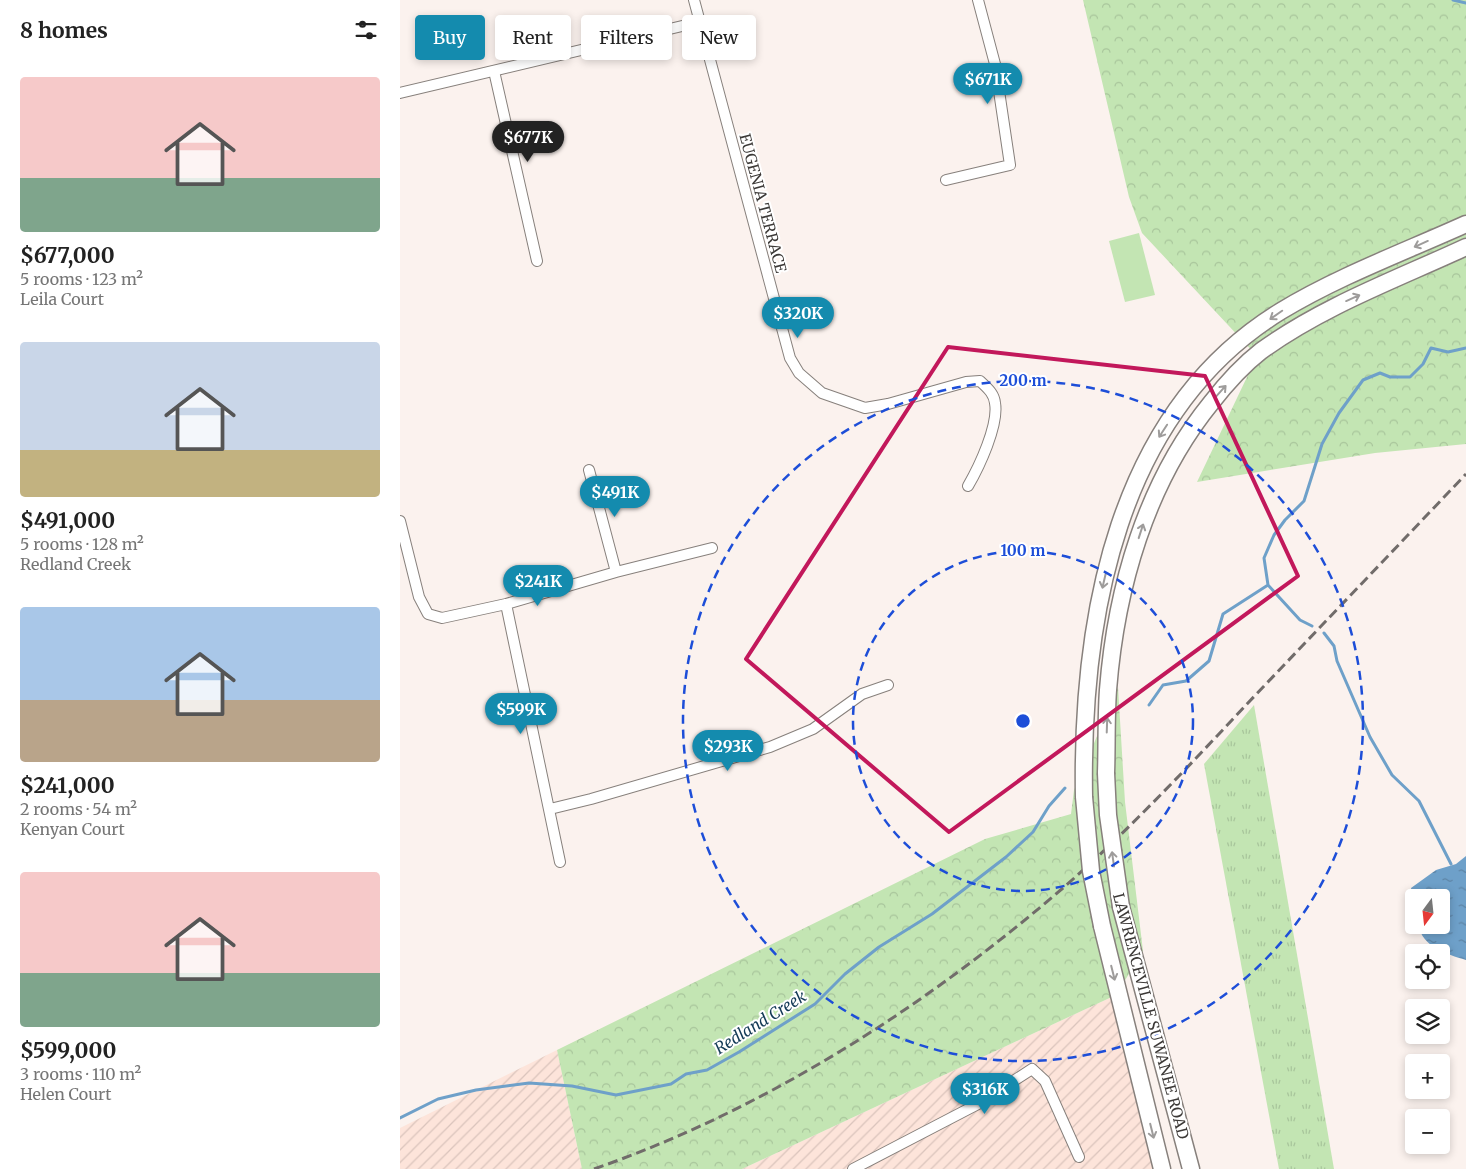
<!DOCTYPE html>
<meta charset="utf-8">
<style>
body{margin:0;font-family:Merriweather,serif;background:#f6f6f6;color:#222;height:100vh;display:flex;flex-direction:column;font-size:19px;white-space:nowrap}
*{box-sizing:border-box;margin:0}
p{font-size:16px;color:#767676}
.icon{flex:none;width:28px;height:28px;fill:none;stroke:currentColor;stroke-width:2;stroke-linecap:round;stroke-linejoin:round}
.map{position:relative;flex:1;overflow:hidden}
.side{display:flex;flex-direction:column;background:#fff;width:400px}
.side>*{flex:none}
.top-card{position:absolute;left:15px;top:15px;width:475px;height:45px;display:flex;gap:10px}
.needle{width:32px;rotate:195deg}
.tools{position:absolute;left:1005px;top:889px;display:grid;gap:10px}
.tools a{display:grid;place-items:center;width:45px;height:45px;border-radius:5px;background:#fff;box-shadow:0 2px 8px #0003;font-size:25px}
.price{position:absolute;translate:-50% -42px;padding:0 11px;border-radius:18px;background:#148bae;color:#fff;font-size:16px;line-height:32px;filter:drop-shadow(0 1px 2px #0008)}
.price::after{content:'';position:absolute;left:50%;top:30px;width:15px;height:11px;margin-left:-8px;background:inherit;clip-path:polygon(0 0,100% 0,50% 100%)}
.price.current{background:#222;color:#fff}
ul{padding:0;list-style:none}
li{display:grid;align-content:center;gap:10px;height:265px;padding:0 20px}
li span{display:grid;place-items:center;height:155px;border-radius:5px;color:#555}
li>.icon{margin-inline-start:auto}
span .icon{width:90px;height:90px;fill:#fffc;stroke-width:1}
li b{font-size:21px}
h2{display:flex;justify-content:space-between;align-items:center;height:60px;padding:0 20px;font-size:21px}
.chip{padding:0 18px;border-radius:5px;background:#fff;box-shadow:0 2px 8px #0003;font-size:18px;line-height:45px}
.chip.current{background:#148bae;color:#fff}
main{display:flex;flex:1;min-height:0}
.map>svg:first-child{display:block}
.industrial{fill:url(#industrial-furrows)}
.grass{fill:url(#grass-tufts)}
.forest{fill:url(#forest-crowns)}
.pitch{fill:#c3e5b3}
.water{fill:url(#water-ripples)}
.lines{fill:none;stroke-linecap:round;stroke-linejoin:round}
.stream{stroke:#6ea0c9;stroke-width:3}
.minor-casing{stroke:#87807c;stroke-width:12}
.primary-casing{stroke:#87807c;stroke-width:19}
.minor{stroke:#fff;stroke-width:10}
.primary{stroke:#fff;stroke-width:16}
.rail{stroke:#716c6a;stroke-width:3;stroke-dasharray:10 5;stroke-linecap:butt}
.primary-bridge-casing{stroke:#87807c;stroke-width:19;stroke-linecap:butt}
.primary-bridge{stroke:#fff;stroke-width:16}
.oneway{stroke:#9e9c9b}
.marked{fill:none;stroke:#c2185b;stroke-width:4;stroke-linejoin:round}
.ring{fill:none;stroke:#1d4ed8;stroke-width:2.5;stroke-dasharray:9 6}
.labels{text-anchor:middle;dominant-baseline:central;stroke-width:4;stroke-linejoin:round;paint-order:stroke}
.street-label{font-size:15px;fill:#3c3937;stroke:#fff}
.water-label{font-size:16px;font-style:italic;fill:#133a56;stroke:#fff}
.centre{fill:#1d4ed8;stroke:#fff;stroke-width:2.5}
.ring-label{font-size:15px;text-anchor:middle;font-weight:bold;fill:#1d4ed8;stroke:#fff;stroke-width:4;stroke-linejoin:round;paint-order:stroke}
</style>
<main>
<section class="side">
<h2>8 homes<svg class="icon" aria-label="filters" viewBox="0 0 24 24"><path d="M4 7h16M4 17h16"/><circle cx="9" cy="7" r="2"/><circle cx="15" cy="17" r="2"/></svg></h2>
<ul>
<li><span style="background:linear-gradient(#f6c9c9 65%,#7fa58c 0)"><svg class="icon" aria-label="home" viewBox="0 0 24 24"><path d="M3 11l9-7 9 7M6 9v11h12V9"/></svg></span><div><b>$677,000</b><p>5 rooms · 123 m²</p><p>Leila Court</p></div></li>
<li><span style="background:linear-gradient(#c9d6e8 70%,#c2b280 0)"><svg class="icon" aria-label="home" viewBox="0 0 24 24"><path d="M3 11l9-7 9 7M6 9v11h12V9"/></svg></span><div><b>$491,000</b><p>5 rooms · 128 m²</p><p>Redland Creek</p></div></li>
<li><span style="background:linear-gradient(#a9c7e8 60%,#b9a48a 0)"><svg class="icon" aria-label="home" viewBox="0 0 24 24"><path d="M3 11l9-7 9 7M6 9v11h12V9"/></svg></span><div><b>$241,000</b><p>2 rooms · 54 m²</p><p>Kenyan Court</p></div></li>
<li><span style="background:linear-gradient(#f6c9c9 65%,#7fa58c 0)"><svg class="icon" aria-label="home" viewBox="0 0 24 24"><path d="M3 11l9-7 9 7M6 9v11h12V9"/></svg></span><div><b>$599,000</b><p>3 rooms · 110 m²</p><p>Helen Court</p></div></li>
</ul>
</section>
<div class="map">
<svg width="1066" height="1169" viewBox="0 0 1066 1169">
<defs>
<pattern id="industrial-furrows" width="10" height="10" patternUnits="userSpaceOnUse" patternTransform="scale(1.25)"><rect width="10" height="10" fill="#fde4da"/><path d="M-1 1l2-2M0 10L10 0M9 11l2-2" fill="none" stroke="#dac4bc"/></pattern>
<pattern id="grass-tufts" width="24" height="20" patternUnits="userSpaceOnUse" patternTransform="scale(1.25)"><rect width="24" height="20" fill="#c3e5b3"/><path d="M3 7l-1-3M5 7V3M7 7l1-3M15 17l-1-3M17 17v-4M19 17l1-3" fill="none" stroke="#a8c59b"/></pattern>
<pattern id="forest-crowns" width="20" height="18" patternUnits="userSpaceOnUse" patternTransform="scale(1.25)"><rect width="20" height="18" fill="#c3e5b3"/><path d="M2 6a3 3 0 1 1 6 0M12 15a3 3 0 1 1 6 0" fill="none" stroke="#a8c59b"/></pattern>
<pattern id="water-ripples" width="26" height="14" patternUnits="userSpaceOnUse" patternTransform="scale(1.25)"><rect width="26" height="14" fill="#6ea0c9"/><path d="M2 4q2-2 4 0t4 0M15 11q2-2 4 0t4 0" fill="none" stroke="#5c83a4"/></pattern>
</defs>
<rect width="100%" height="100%" fill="#fbf2ee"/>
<path class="industrial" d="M716,995L765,1169H342Z
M157,1050L182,1169H0V1128Z"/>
<path class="grass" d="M854,705L934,1169H879L804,764Z"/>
<path class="forest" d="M683,0H1066V444L975,453L797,482L857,356L742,233L729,197Z
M718,687L725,802L743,951L716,995L342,1169H182L157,1050L585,839L671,814L674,790Z"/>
<path class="pitch" d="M739,233L755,295L725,302L709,241Z"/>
<path class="water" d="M1066,856V960C1046,954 1023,947 1018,925H1041V898H1014V908L1011,888L1036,870L1056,864Z"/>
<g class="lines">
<path class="stream" d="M1053,0L1066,3
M868,585L864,558L874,535L885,520L904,501L922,444L939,413L963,380L980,373L990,377H1010L1023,364L1031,348L1048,352L1066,348
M868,585L900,620L912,626
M924,633L934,646L937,661L970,737L992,775L1019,801L1051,864
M749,705L763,685L786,681L809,661L823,614L868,585
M0,1118L38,1099L76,1090L129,1083L172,1086L216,1095L271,1084L286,1074L307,1070L339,1052L415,1004L445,974L479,947L532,914L606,857L633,832L649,806L665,788"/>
<defs>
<path id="minor" d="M294,0L390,358L399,373L422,393L465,408L488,404L566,382L580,381C587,388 594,393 595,403C599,425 579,467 568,486
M94,71L137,261
M0,93L299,22
M546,180L610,165L595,64L578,0
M189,470L216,572
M0,521L19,597L28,614L42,618L106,604L216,572L312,548
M106,604L160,862
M150,809L191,799L370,747L413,729L462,694L488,685
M453,1169L578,1104L632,1069L645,1081L679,1157"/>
<path id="primary" d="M706,773C707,746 706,718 708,690C716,588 746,483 811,403C825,385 843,365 861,351C923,306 997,279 1066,247
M684,797C681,619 716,412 881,311C939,276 1004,252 1066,224
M721,907L791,1169
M702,926L762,1169"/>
</defs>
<use href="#minor" class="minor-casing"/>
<use href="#primary" class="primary-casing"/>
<use href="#minor" class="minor"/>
<use href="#primary" class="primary"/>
<path class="rail" d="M194,1169C366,1109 525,1007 663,888C728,831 788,767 847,704C920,627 993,551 1066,474"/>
<defs>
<path id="primary-bridge" d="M706,773L708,815L721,907
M684,797L691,871L702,926"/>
</defs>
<use href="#primary-bridge" class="primary-bridge-casing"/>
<use href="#primary-bridge" class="primary-bridge"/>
</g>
<defs><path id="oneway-shaft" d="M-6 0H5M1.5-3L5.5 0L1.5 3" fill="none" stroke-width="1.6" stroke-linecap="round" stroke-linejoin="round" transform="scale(1.25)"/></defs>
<g class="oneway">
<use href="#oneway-shaft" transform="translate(1021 244) rotate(156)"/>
<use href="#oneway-shaft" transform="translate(953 298) rotate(-24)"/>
<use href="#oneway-shaft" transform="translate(876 315) rotate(145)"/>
<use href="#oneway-shaft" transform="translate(821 391) rotate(-48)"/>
<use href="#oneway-shaft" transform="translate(763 431) rotate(123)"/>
<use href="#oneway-shaft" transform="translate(741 531) rotate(-72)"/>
<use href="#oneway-shaft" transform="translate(704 581) rotate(103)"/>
<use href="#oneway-shaft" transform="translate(707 725) rotate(-88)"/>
<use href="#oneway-shaft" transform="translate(713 859) rotate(-98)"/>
<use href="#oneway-shaft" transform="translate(713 973) rotate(76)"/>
<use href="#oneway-shaft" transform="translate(752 1131) rotate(76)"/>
</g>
<path class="marked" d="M548,347L805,376L898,576L549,832L346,659Z"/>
<g class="ring">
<circle cx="623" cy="721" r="170"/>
<circle cx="623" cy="721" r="340"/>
</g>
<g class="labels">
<g class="street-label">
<text transform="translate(363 203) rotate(75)">EUGENIA TERRACE</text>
<text transform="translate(751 1016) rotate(75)">LAWRENCEVILLE SUWANEE ROAD</text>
</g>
<g class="water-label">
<text transform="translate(360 1022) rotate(-32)">Redland Creek</text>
</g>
</g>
<circle cx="623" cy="721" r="8" class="centre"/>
<g class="ring-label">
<text x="623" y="386">200 m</text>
<text x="623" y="556">100 m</text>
</g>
</svg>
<div class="tools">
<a><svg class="needle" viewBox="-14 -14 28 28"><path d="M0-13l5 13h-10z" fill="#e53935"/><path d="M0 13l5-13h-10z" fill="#767676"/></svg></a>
<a><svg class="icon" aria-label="locate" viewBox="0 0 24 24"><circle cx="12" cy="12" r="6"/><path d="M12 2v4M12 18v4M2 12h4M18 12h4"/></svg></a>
<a><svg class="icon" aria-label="layers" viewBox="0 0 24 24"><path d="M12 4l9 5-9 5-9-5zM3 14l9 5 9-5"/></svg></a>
<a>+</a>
<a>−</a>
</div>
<b class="price" style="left:588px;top:105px">$671K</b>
<b class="price current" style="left:128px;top:163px">$677K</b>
<b class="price" style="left:398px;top:339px">$320K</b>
<b class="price" style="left:215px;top:518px">$491K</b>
<b class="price" style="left:138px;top:607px">$241K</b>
<b class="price" style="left:121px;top:735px">$599K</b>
<b class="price" style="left:328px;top:772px">$293K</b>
<b class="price" style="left:585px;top:1115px">$316K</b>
<div class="top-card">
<a class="chip current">Buy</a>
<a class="chip">Rent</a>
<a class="chip">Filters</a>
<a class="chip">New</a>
</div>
</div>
</main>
